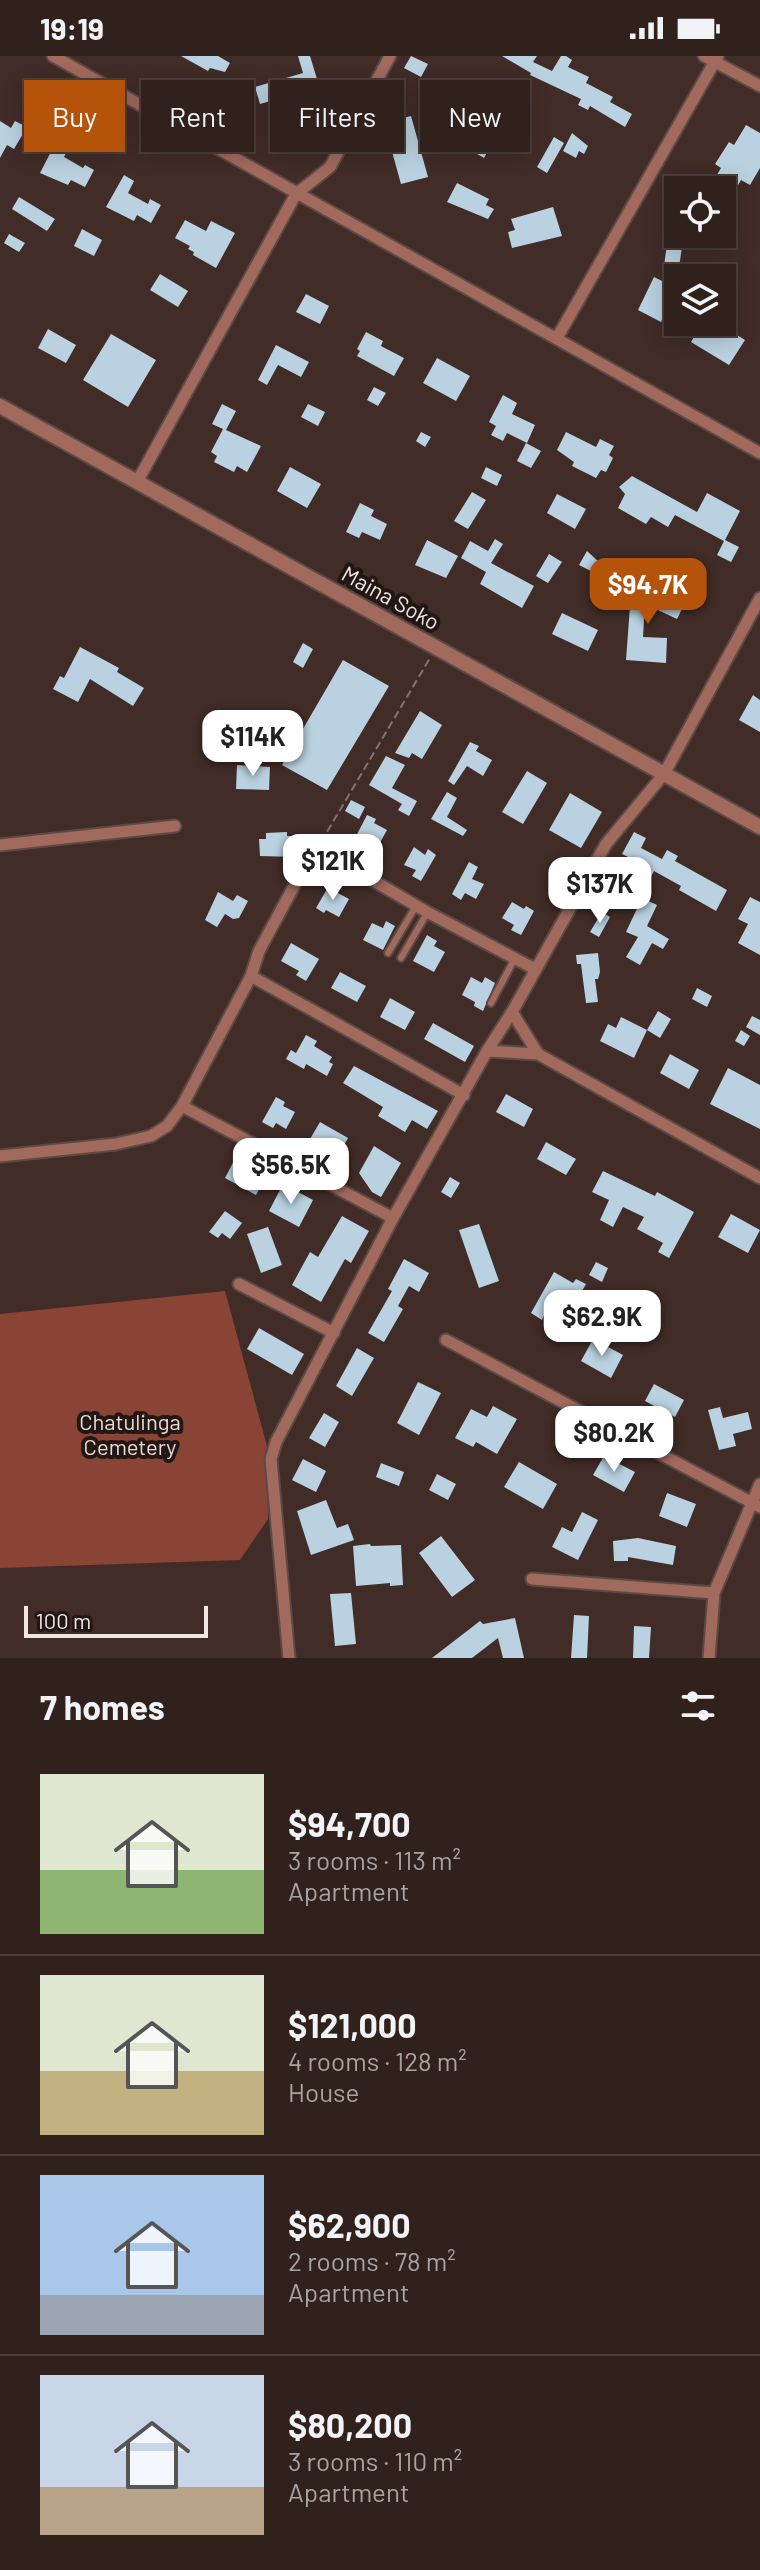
<!DOCTYPE html>
<meta charset="utf-8">
<style>
body{margin:0;font-family:Barlow,sans-serif;background:#392926;color:#f1f3f6;height:100vh;display:flex;flex-direction:column;font-size:30px;white-space:nowrap}
*{box-sizing:border-box;margin:0}
p{font-size:26px;color:#a8a3a4}
.icon{flex:none;width:44px;height:44px;fill:none;stroke:currentColor;stroke-width:2;stroke-linecap:round;stroke-linejoin:round}
.map{position:relative;height:1602px;overflow:hidden}
.sheet{display:flex;flex-direction:column;background:#31211d;flex:1}
.sheet>*{flex:none}
.hud{position:absolute;left:24px;top:24px;width:712px;height:72px;display:flex;gap:16px}
.buttons{position:absolute;left:664px;top:120px;display:grid;gap:16px}
.buttons a{display:grid;place-items:center;width:72px;height:72px;border-radius:0px;background:#31211d;box-shadow:0 4px 20px #0003,0 0 0 2px #4c3e3b;font-size:40px}
.scale{position:absolute;left:24px;bottom:20px;width:184px;box-sizing:border-box;padding-left:8px;border:4px solid #f3e5e1;border-top:0;font-size:22px;line-height:28px;white-space:nowrap;color:#f3e5e1;-webkit-text-stroke:6px #211715;paint-order:stroke}
.price{position:absolute;translate:-50% -68px;padding:0 18px;border-radius:16px;background:#fff;color:#222;font-size:26px;line-height:52px;filter:drop-shadow(0 2px 4px #0008)}
.price::after{content:'';position:absolute;left:50%;top:48px;width:24px;height:18px;margin-left:-12px;background:inherit;clip-path:polygon(0 0,100% 0,50% 100%)}
.price.active{background:#b45309;color:#fff}
ul{padding:0;list-style:none}
li{display:flex;align-items:center;gap:24px;height:200px;padding:0 40px}
li+li{border-top:2px solid #4c3e3b}
li span{display:grid;place-items:center;flex:none;width:224px;height:160px;border-radius:0px;color:#555}
li>.icon{margin-inline-start:auto}
span .icon{width:96px;height:96px;fill:#fffc;stroke-width:1}
li b{font-size:34px}
h2{display:flex;justify-content:space-between;align-items:center;height:96px;padding:0 40px;font-size:34px}
.pill{padding:0 28px;border-radius:0px;background:#31211d;box-shadow:0 4px 20px #0003,0 0 0 2px #4c3e3b;font-size:28px;line-height:72px}
.pill.active{background:#b45309;color:#fff}
.status{display:flex;justify-content:space-between;align-items:center;height:56px;padding:0 40px;background:#31211d;direction:ltr}
.status svg{height:22px;fill:currentColor}
.map>svg:first-child{display:block}
.green{fill:#8a4436}
.building{fill:#b9d1e0}
.lines{fill:none;stroke-linecap:round;stroke-linejoin:round}
.service-casing{stroke:#5d4a45;stroke-width:10}
.minor-casing{stroke:#5d4a45;stroke-width:15}
.tertiary-casing{stroke:#5d4a45;stroke-width:18}
.path{stroke:#85726e;stroke-width:2;stroke-dasharray:8 4;stroke-linecap:butt}
.service{stroke:#a2695d;stroke-width:6}
.minor{stroke:#a2695d;stroke-width:11}
.tertiary{stroke:#a2695d;stroke-width:14}
.labels{text-anchor:middle;dominant-baseline:central;stroke-width:8;stroke-linejoin:round;paint-order:stroke}
.street-label{font-size:22px;fill:#f3e5e1;stroke:#211715}
.park-label{font-size:22px;fill:#efd7d2;stroke:#211715}
</style>
<div class="status"><b>19:19</b><svg viewBox="0 0 49 12"><path d="M0 12V9h3v3zM5 12V6h3v6zM10 12V3h3v9zM15 12V0h3v12zM26 1h20v11H26zM47 4h2v5h-2z"/></svg></div>
<div class="map">
<svg width="760" height="1602" viewBox="0 0 760 1602">
<rect width="100%" height="100%" fill="#412c27"/>
<path class="green" d="M225,1235L267,1390L268,1463L240,1504L0,1512V1258Z"/>
<path class="building" d="M181,0H218L230,7L225,16L210,12L208,15Z
M298,0H310L317,23L315,27L296,32L298,37L260,48L255,31L303,17Z
M411,0L428,8L421,21L404,12Z
M502,0H537L533,6L552,15L561,0H566L572,4L568,11L589,21L586,27L613,41L610,46L632,58L625,71L590,50L588,54L578,49L581,43L530,19L531,17Z
M411,60L428,121L401,128L384,67Z
M0,65L11,72L15,65L27,71L14,93L7,89L0,102Z
M473,66L496,80L484,102L460,88Z
M746,69L760,77V112L750,129L741,124L722,157V134H708L721,112L715,108L729,86L734,89Z
M572,77L588,90L584,98L579,95L576,102L563,95Z
M554,81L564,87L547,117L537,111Z
M56,86L68,93L64,101L83,112L85,109L94,114L85,131L71,124L68,129L40,117Z
M124,119L134,125L128,137L148,148L150,143L161,149L151,167L137,159L134,165L106,151Z
M457,127L489,143L486,149L494,153L488,163L447,146Z
M19,141L55,163L47,175L12,153Z
M553,151L562,180L512,192L508,176L515,174L511,163Z
M185,164L206,175L211,165L235,177L216,212L193,199L194,196L188,193L190,190L175,182Z
M82,173L102,184L94,200L74,190Z
M9,178L25,187L19,196L4,187Z
M667,188L682,191L678,218L663,248L668,251L661,266L638,254L654,221L662,225Z
M160,218L188,235L178,251L150,234Z
M306,238L329,250L320,268L296,256Z
M703,266H716L745,284L729,309L691,286Z
M48,273L76,289L66,307L38,292Z
M366,276L383,285L381,290L404,302L394,320L357,300L360,295L357,293Z
M111,278L156,304L128,351L83,324Z
M276,289L309,306L301,321L278,309L267,329L258,324Z
M437,302L470,320L456,345L423,327Z
M374,331L386,337L378,350L367,344Z
M503,339L517,347L512,358L535,369L527,387L507,377L503,385L491,379L496,370L489,366Z
M222,348L236,355L226,374L261,390L247,416L237,410L234,416L214,406L217,400L211,396L223,373L212,368Z
M308,348L325,356L318,370L301,361Z
M421,376L431,381L425,391L416,385Z
M566,376L596,391L600,383L614,390L609,399L613,402L606,416L601,414L596,422L572,410L574,406L557,394Z
M526,387L541,395L531,412L517,405Z
M290,411L321,428L307,452L277,435Z
M486,411L502,419L497,430L481,422Z
M632,420L697,456L707,437L740,455L725,484L739,491L731,506L717,499L724,485L675,459L668,471L651,461L646,468L618,452L625,438L619,431Z
M472,436L486,444L468,473L454,465Z
M557,438L586,453L575,473L547,457Z
M360,447L374,454L371,460L387,468L380,484L362,476L359,482L346,476Z
M495,483L503,488L491,507L534,530L522,552L480,528L486,516L461,502L470,485L488,495Z
M427,484L458,500L446,522L415,509Z
M587,495L599,506L593,516L579,509Z
M549,498L562,506L548,527L536,520Z
M647,518L646,531L684,549L677,563L645,548L643,581L667,582L666,607L626,604L630,550Z
M562,557L598,574L588,595L552,578Z
M303,587L313,593L303,612L293,606Z
M80,591L119,612L117,616L144,632L133,650L90,623L78,646L53,633L60,620L64,622Z
M343,604L389,630L327,734L282,709Z
M753,639L760,644V676L739,664Z
M420,655L442,669L422,703L412,697L409,702L395,697Z
M470,686L479,690L476,695L492,704L483,720L467,710L454,729L448,725Z
M386,700L405,709L392,732L417,745L409,760L398,754L402,748L369,729Z
M237,709L270,711L269,734L236,733Z
M527,715L547,727L523,768L502,756Z
M447,736L457,742L447,761L467,774L463,780L431,763Z
M570,737L602,756L581,792L549,774Z
M351,744L365,751L359,763L345,755Z
M367,759L376,763L374,767L387,774L377,792L368,786L365,791L354,784Z
M287,776V780H294L295,801L260,800L259,783H266V777Z
M634,776L646,782L641,792L662,803L667,794L678,800L675,805L727,834L716,855L679,834L681,830L654,815L645,832L626,822L636,805L622,798Z
M414,791L425,799L428,793L436,799L421,825L412,820L416,814L404,809Z
M469,806L478,811L472,823L484,828L476,843L465,837L461,844L452,838Z
M330,828L338,832L336,836L349,843L339,861L326,854L324,857L316,852Z
M218,836L233,845L237,839L248,845L239,862L233,863L225,858L217,871L205,864Z
M750,841L760,846V899L738,887L748,868L738,863Z
M642,842L657,849L647,870L669,883L663,893L652,887L640,909L626,901L638,881L626,876Z
M512,846L524,853L526,850L534,855L521,879L511,874L514,869L502,862Z
M602,856L610,861L599,881L590,876Z
M386,865L395,870L383,894L363,884L372,867L383,872Z
M427,879L437,885L434,890L445,896L434,916L413,905Z
M291,887L319,903L306,925L296,919L299,915L281,905Z
M598,897L600,916L598,923H595L598,946L586,947L581,908H577L576,899Z
M340,916L366,930L357,946L331,932Z
M471,921L482,927L485,921L495,927L483,955L474,950L475,946L462,939Z
M697,932L712,940L707,951L692,943Z
M390,942L415,956L405,974L380,961Z
M658,955L671,963L660,982L647,974Z
M752,960L760,964V979L746,971Z
M621,961L647,974L634,1002L600,985L608,968L616,972Z
M433,967L474,990L465,1006L424,983Z
M741,974L750,980L744,990L735,985Z
M306,979L317,985L314,990L332,1001L329,1006L333,1008L327,1020L306,1008L304,1013L286,1003L291,994L296,997Z
M670,998L699,1014L689,1033L660,1017Z
M354,1010L438,1055L427,1073L412,1064L405,1076L378,1060L383,1051L343,1027Z
M728,1012L760,1029V1073L710,1048Z
M506,1038L533,1053L524,1071L496,1056Z
M276,1041L285,1046L283,1050L295,1056L286,1073L276,1067L273,1072L262,1066Z
M320,1066L348,1082L334,1107L318,1098L323,1090L310,1083Z
M546,1086L576,1103L566,1119L537,1103Z
M374,1090L401,1107L381,1141L372,1136L359,1117Z
M236,1101L267,1118L256,1139L225,1122Z
M603,1115L655,1140L657,1136L694,1156L669,1202L658,1196L663,1187L637,1173L644,1161L623,1151L613,1171L600,1164L609,1144L592,1136Z
M450,1121L460,1127L451,1142L441,1136Z
M283,1128L313,1144L299,1171L269,1155Z
M225,1155L242,1167L230,1183L222,1177L218,1182L209,1176Z
M731,1158L760,1174L748,1197L718,1181Z
M342,1160L369,1175L351,1207L345,1203L321,1246L292,1229L310,1196L318,1201Z
M479,1168L499,1225L479,1232L459,1174Z
M268,1171L282,1209L261,1217L247,1178Z
M404,1203L429,1217L419,1236L409,1230L398,1250L403,1253L384,1286L368,1277L392,1235L388,1233Z
M596,1206L608,1212L602,1226L589,1219Z
M554,1216L573,1227L576,1223L586,1228L565,1266L546,1255L542,1264L531,1257Z
M259,1272L304,1298L292,1319L247,1293Z
M593,1283L623,1299L611,1322L581,1305Z
M357,1292L374,1302L352,1340L336,1330Z
M418,1326L441,1337L419,1379L397,1367Z
M654,1328L684,1344L675,1361L645,1345Z
M493,1350L517,1363L497,1398L476,1386L473,1391L455,1382L471,1353L487,1361Z
M720,1351L723,1362L748,1356L752,1373L733,1378L736,1390L719,1394L708,1354Z
M324,1357L339,1366L325,1391L309,1382Z
M604,1400L635,1416L624,1436L593,1419Z
M303,1403L326,1415L316,1436L292,1424Z
M519,1406L557,1428L543,1453L504,1431Z
M381,1407L404,1416L399,1430L376,1421Z
M437,1418L456,1428L448,1444L429,1434Z
M667,1437L696,1448L687,1471L659,1460Z
M326,1444L337,1472L348,1468L354,1484L311,1499L297,1455Z
M582,1456L598,1464L578,1504L552,1491L562,1471L572,1476Z
M441,1480L475,1524L452,1541L419,1497Z
M638,1482L676,1490L673,1509L628,1501V1505H614L613,1485Z
M370,1488L371,1490L401,1489L403,1529L390,1530V1527L356,1530L353,1490Z
M351,1537L356,1588L335,1590L330,1538Z
M574,1559L589,1560L587,1602H571Z
M515,1562L524,1602H503L498,1582L472,1602H432L480,1565L483,1568Z
M634,1570L651,1571L649,1602H633Z"/>
<g class="lines">
<defs>
<path id="service" d="M388,897L416,850
M401,902L427,857
M491,947L514,904"/>
<path id="minor" d="M53,0L760,397
M704,0L760,30
M557,282L718,0
M137,426L296,138L330,111L390,0
M0,789L175,770
M251,920L464,1039
M512,956L538,998
M487,995L538,998L760,1122
M182,1050L393,1162
M0,1100L116,1088L151,1080L167,1070L182,1050L251,920L259,895L307,806L315,797H326L427,856L535,913
M239,1228L334,1277
M446,1284L760,1451
M532,1523L714,1537
M289,1602L271,1403L276,1386L393,1162L487,995L512,956L606,788L664,718L760,542
M709,1602L714,1537L760,1428"/>
<path id="tertiary" d="M0,350L760,771"/>
</defs>
<use href="#service" class="service-casing"/>
<use href="#minor" class="minor-casing"/>
<use href="#tertiary" class="tertiary-casing"/>
<path class="path" d="M321,786L430,602"/>
<use href="#service" class="service"/>
<use href="#minor" class="minor"/>
<use href="#tertiary" class="tertiary"/>
</g>
<g class="labels">
<g class="street-label">
<text transform="translate(391 541) rotate(29)">Maina Soko</text>
</g>
<g class="park-label">
<text x="130" y="1365">Chatulinga<tspan x="130" dy="25">Cemetery</tspan></text>
</g>
</g>
</svg>
<div class="buttons">
<a><svg class="icon" aria-label="locate" viewBox="0 0 24 24"><circle cx="12" cy="12" r="6"/><path d="M12 2v4M12 18v4M2 12h4M18 12h4"/></svg></a>
<a><svg class="icon" aria-label="layers" viewBox="0 0 24 24"><path d="M12 4l9 5-9 5-9-5zM3 14l9 5 9-5"/></svg></a>
</div>
<div class="scale">100 m</div>
<b class="price active" style="left:648px;top:570px">$94.7K</b>
<b class="price" style="left:253px;top:722px">$114K</b>
<b class="price" style="left:333px;top:846px">$121K</b>
<b class="price" style="left:600px;top:869px">$137K</b>
<b class="price" style="left:291px;top:1150px">$56.5K</b>
<b class="price" style="left:602px;top:1302px">$62.9K</b>
<b class="price" style="left:614px;top:1418px">$80.2K</b>
<div class="hud">
<a class="pill active">Buy</a>
<a class="pill">Rent</a>
<a class="pill">Filters</a>
<a class="pill">New</a>
</div>
</div>
<section class="sheet">
<h2>7 homes<svg class="icon" aria-label="filters" viewBox="0 0 24 24"><path d="M4 7h16M4 17h16"/><circle cx="9" cy="7" r="2"/><circle cx="15" cy="17" r="2"/></svg></h2>
<ul>
<li><span style="background:linear-gradient(#dfe7d0 60%,#8fb573 0)"><svg class="icon" aria-label="home" viewBox="0 0 24 24"><path d="M3 11l9-7 9 7M6 9v11h12V9"/></svg></span><div><b>$94,700</b><p>3 rooms · 113 m²</p><p>Apartment</p></div></li>
<li><span style="background:linear-gradient(#dfe7d0 60%,#c2b280 0)"><svg class="icon" aria-label="home" viewBox="0 0 24 24"><path d="M3 11l9-7 9 7M6 9v11h12V9"/></svg></span><div><b>$121,000</b><p>4 rooms · 128 m²</p><p>House</p></div></li>
<li><span style="background:linear-gradient(#a9c7e8 75%,#9aa5b1 0)"><svg class="icon" aria-label="home" viewBox="0 0 24 24"><path d="M3 11l9-7 9 7M6 9v11h12V9"/></svg></span><div><b>$62,900</b><p>2 rooms · 78 m²</p><p>Apartment</p></div></li>
<li><span style="background:linear-gradient(#c9d6e8 70%,#b9a48a 0)"><svg class="icon" aria-label="home" viewBox="0 0 24 24"><path d="M3 11l9-7 9 7M6 9v11h12V9"/></svg></span><div><b>$80,200</b><p>3 rooms · 110 m²</p><p>Apartment</p></div></li>
</ul>
</section>
